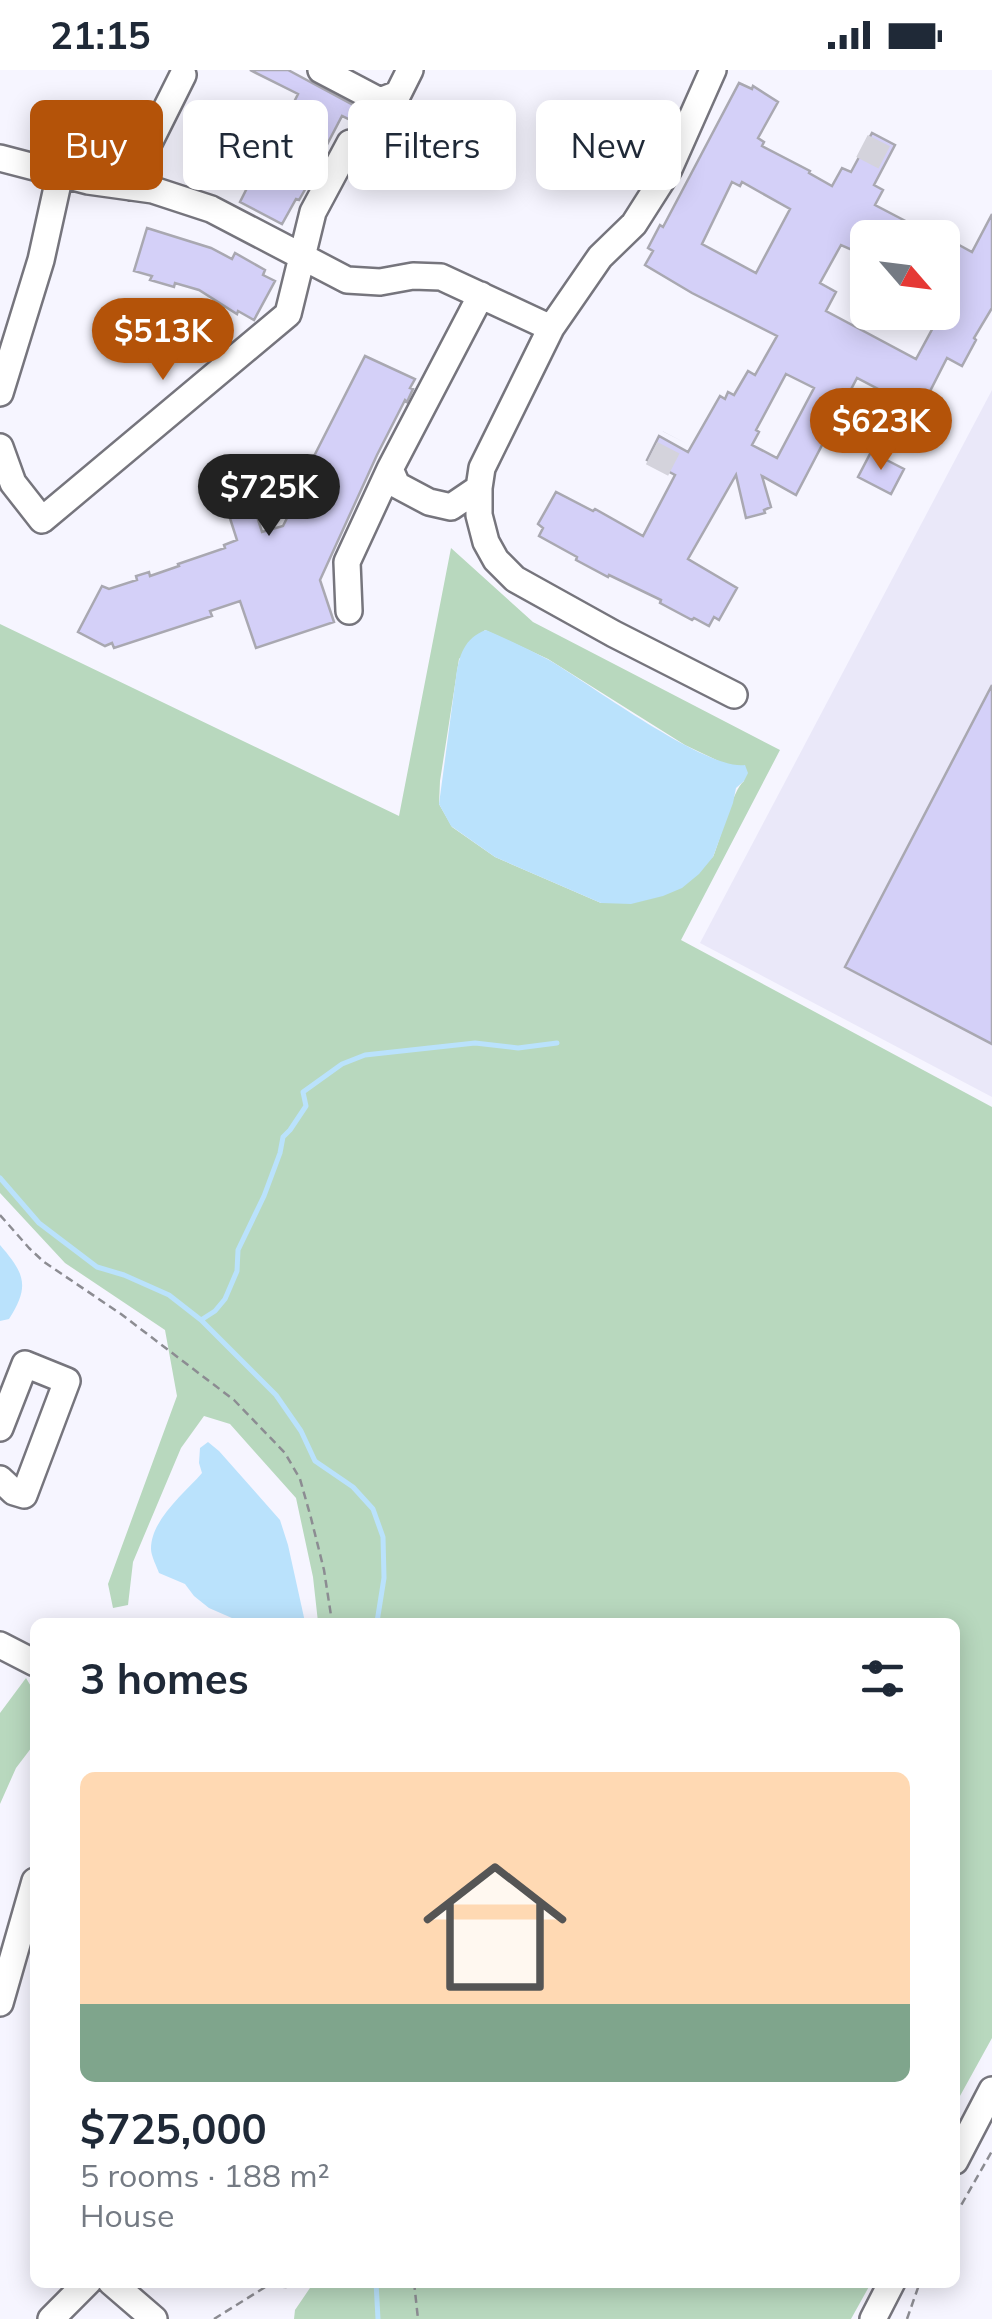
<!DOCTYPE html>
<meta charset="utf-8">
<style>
body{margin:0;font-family:Mulish,sans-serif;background:#f2f2f3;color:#1f2937;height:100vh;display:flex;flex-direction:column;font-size:38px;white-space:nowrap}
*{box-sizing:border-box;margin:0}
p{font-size:32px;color:#747a83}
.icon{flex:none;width:55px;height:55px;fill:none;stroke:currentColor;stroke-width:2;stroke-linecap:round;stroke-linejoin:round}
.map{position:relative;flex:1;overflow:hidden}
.side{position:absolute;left:30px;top:1548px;width:930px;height:670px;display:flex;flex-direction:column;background:#fff;border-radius:15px;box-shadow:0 5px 25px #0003}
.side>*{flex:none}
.top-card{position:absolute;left:30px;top:30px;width:932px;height:90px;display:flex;gap:20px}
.needle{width:65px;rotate:118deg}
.controls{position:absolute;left:850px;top:150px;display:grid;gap:20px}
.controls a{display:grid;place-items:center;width:110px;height:110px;border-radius:15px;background:#fff;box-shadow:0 5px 25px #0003;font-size:50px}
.price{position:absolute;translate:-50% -85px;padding:0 22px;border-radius:35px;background:#b45309;color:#fff;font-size:32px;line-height:65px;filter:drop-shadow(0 2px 5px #0008)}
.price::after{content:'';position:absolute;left:50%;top:60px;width:30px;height:22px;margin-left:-15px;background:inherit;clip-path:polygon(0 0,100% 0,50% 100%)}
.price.on{background:#222;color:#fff}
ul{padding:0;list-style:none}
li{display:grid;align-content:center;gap:20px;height:530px;padding:0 50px}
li+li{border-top:2px solid #e0e1e3}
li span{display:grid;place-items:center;height:310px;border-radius:15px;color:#555}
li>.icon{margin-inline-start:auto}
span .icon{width:180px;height:180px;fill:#fffc;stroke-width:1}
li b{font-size:42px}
h2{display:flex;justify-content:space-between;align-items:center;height:120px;padding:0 50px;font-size:42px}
.tag{padding:0 35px;border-radius:15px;background:#fff;box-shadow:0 5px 25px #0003;font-size:35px;line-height:90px}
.tag.on{background:#b45309;color:#fff}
.status{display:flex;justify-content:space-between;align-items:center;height:70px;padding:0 50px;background:#fff;direction:ltr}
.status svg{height:28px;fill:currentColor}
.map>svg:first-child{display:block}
.built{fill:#eae8f9}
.green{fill:#b8d8be;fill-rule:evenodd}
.water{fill:#bae2fc}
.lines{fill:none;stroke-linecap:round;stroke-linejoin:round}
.stream{stroke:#bae2fc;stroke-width:5}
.building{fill:#d4d0f8;stroke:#a9a8b1;stroke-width:2.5;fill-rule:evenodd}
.minor-tunnel{stroke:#d4d3dc;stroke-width:25;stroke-dasharray:25 12;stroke-linecap:butt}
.minor-casing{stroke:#76757d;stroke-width:30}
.path{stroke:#8c8c92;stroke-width:2.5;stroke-dasharray:8 5;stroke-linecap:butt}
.minor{stroke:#fff;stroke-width:25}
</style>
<div class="status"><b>21:15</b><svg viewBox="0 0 49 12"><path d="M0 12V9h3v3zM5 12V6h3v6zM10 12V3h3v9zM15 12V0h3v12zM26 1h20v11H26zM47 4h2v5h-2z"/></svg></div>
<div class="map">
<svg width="992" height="2249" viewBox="0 0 992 2249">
<rect width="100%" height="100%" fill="#f6f5ff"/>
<path class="built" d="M992,320V1027L700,873Z"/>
<path class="green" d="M451,478L533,552L780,680L681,870L992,1037V1968L955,2035V1552H318L313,1507L296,1428L230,1354L204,1346L181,1378L133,1492L128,1535L113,1538L108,1514L177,1326L165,1260L65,1193L0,1123V554L399,746ZM485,560L548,589L685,675L729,696L739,697L744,711C732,721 721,768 713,787L601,833L495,787L452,757L439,734L440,711L459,589Z
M26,1608L35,1623V1673L16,1698L0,1734V1643Z
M308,2213H871L851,2249H294L295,2240L312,2215Z"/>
<path class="water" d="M486,560C507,569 528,579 549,590C587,612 707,701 745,695L748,703L744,711L736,718L733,733L713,787L699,804L682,818L663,826L631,834L601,833L495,787L451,756L439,734L456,607C459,586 464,568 486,560Z
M0,1175C25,1204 30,1216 9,1249L0,1251Z
M208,1372L219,1381L280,1450L288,1475L305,1552H241L209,1538L194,1526L185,1514L159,1503C157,1497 151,1486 151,1479C151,1449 185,1423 202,1403L199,1393L200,1378Z"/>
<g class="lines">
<path class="stream" d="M0,1108L39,1153L97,1197L124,1205L169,1225L201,1250L276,1325L301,1361L315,1391L353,1417L373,1439L383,1467L384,1508L377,1552
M201,1250L215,1241L225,1229L237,1201L238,1180L264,1126L280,1083L283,1067L290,1060L306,1036L303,1022L342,994L365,985L475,973L518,978L557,973
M376,2212L378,2249"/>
</g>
<path class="building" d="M250,0H288L372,45L382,47L397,54L389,69L342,46L319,90L321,91L314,104L299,130L296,129L282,154L240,132L248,116L244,114L260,83L277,55L281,58L298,24Z
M739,13L752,19L753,16L778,32L758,68L764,72L762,76L810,101L809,103L832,116L842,98L851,102L872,63L895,75L874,115L883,120L875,135L938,168H868V176L857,171L852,180L841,175L820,213L836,222L826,241L916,289L949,228L942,224V170L947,172L948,169L972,182L992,144V238L974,268L976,270L962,296L947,288L925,331L920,328L915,336L908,332L907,334L857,308L796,425L762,406L771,437L764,440L765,443L746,448L736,405L688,489L737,518L719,550L714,547L709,556L694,548L692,550L660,533L661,530L609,505L608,507L576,490L577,487L539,466L543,458L538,454L556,422L593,441L595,439L643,466L675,405L647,390L659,366L688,382L720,326L725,329L728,322L734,325L748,301L755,305L777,266L692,223L645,195L653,181L648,178L660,155L663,157ZM732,112L740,116L742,112L790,139L756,203L702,174ZM786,304L814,318L777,388L752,375L759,362L756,360Z
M147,158L211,178L232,189L235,183L265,200L263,205L275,211L254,250L238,241L237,244L199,220L175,213L174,217L150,210L152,206L134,201Z
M365,286L415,309L410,318L413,319L407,332L405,330L377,385L320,510L334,552L256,578L240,531L210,541L212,546L114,578L112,573L105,576L78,562L102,516L109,519L137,510L136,506L149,502L150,506L179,496L178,494L225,478L224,475L237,470L227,439L252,431L262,462L283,456L312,398L309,396Z
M871,382L904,399L891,424L858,407Z
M992,615V974L845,897Z"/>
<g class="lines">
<path class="minor-tunnel" d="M862,76L893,92
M657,400L674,367"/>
<defs>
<path id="minor" d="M321,0L380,31L398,24L410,0
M713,0L669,99L634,154L600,187L551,258L482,398L479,418V445L486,472L496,490L515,509L614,564L734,625
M0,88L88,111L153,120L211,139L347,210L380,212L413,206L441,207L551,258
M131,117L140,91L183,5
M0,323L41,190L60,104
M0,377L13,413L42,450L288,244L313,142L350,73
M479,418L451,437L429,432L397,415L390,399L481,225
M349,541L347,492L390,399
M0,1358L25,1294L67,1311L24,1425L14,1422L0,1409
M0,1575L35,1593
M0,1933L35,1811
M955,2091L992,2020
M111,2212L154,2249
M51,2249L88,2212
M873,2249L892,2212"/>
</defs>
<use href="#minor" class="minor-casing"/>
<path class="path" d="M0,1145L29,1178L44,1192L121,1244L234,1330L285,1383L300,1409L311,1448L324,1500L332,1552
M955,2146L992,2081
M414,2212L418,2249
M214,2249L267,2216L286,2217L293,2212
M907,2249L920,2212"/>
<use href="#minor" class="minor"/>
</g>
</svg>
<div class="controls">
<a><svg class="needle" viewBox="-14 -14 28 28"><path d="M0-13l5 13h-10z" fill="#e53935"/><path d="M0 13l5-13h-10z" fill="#747a83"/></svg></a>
</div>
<b class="price" style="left:163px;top:313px">$513K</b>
<b class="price" style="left:881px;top:403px">$623K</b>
<b class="price on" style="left:269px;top:469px">$725K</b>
<div class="top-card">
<a class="tag on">Buy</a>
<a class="tag">Rent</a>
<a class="tag">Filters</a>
<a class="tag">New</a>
</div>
<section class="side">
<h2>3 homes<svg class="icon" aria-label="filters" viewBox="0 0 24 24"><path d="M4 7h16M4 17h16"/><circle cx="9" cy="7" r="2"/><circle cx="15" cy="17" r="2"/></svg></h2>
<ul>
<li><span style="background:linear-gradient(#ffd9b3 75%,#7fa58c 0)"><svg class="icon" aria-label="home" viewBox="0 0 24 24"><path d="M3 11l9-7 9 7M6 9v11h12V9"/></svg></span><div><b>$725,000</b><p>5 rooms · 188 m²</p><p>House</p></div></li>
</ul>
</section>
</div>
